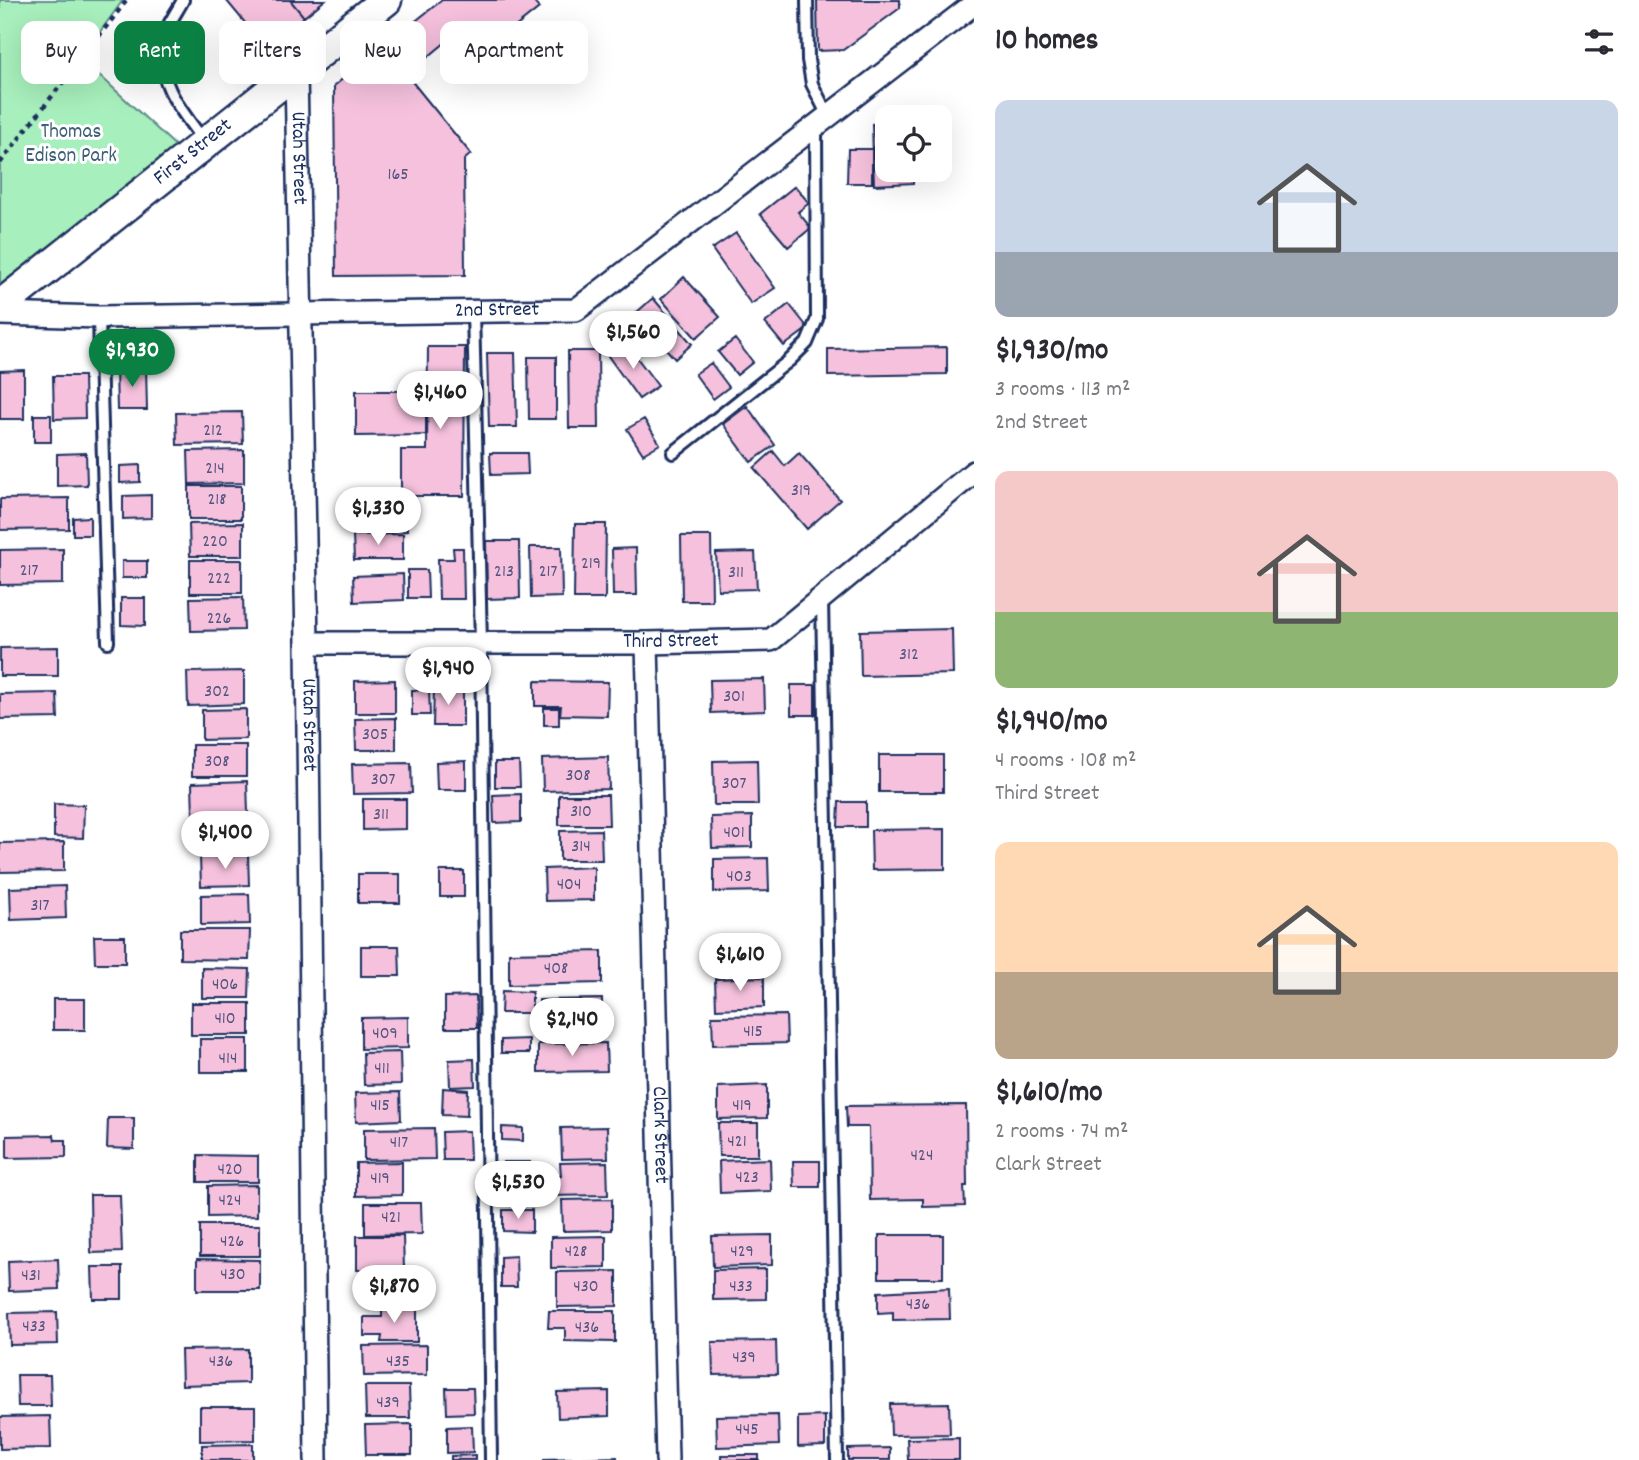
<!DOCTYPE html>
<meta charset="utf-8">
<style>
body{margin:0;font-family:Dekko,sans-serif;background:#f7f7f7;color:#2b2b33;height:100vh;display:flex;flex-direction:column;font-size:26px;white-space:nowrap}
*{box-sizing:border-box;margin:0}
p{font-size:23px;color:#7c7c81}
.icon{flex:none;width:38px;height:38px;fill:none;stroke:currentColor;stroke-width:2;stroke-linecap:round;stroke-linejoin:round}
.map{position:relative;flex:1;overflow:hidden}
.panel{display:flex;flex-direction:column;background:#fff;width:665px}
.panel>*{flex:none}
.guide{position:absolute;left:21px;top:21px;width:665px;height:63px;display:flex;gap:14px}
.buttons{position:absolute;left:875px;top:105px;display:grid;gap:14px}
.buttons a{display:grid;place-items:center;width:77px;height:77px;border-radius:14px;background:#fff;box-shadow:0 7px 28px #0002;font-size:35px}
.price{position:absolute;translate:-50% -60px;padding:0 16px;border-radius:24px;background:#fff;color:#222;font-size:23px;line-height:46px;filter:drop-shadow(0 2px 4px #0008)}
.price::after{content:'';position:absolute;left:50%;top:42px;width:21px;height:16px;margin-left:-10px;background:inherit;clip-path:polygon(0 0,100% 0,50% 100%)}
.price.current{background:#0b8043;color:#fff}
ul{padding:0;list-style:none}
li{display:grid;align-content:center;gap:14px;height:371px;padding:0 21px}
li span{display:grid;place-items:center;height:217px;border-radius:14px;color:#555}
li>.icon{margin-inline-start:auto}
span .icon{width:126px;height:126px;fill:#fffc;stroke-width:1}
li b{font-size:30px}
h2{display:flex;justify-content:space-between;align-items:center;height:84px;padding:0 21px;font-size:30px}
.pill{padding:0 24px;border-radius:14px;background:#fff;box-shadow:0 7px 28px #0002;font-size:24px;line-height:63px}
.pill.current{background:#0b8043;color:#fff}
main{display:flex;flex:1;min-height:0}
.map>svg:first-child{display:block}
.green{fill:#a7efbc;stroke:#618f8d;stroke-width:2}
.building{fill:#f5c1dd;stroke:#1b2f5e;stroke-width:2}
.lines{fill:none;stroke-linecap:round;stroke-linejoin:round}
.lane-casing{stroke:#1b2f5e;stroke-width:16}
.street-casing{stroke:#1b2f5e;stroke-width:26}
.secondary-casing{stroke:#1b2f5e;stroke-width:35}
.path{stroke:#1b2f5e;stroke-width:4.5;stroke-dasharray:5 5;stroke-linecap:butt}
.lane{stroke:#fff;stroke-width:10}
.street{stroke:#fff;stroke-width:21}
.secondary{stroke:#fff;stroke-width:30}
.labels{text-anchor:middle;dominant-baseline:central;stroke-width:6;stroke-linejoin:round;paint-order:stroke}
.number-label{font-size:18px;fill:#52547e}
.park-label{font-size:21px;fill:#3e5f76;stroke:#fff}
.street-label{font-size:21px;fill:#1b2f5e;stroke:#fff}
</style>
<main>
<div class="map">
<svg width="974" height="1460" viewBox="0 0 974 1460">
<rect width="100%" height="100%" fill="#fff"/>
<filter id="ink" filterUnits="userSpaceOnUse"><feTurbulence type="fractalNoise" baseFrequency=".0143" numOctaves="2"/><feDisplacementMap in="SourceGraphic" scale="14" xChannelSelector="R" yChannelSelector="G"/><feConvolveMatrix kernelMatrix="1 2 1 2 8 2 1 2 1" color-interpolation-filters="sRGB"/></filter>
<g filter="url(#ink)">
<path class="green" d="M0,0H123L81,58L182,152L0,285Z"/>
<path class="building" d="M226,0H290L304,17L266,48Z
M290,0H325L304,17Z
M442,0H532L539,8L509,32L511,35L480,61L457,33L406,75L383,47Z
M817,0H900V8L843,50L818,51Z
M383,46L471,154L464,160L465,275L336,276L334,86Z
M887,123V170H913V183L874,185L872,124Z
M848,149H872V183H847Z
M795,186L809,203L798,212L811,228L788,247L760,214Z
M736,233L775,288L751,304L712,249Z
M684,277L720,317L696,338L661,299Z
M653,298L692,344L675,359L659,341L653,346L629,319Z
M789,304L808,328L784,346L765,323Z
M735,339L753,362L737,375L718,352Z
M626,343L658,386L639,399L608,356Z
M428,347H465L464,496H401V450H427Z
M947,347V374L828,376V349Z
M568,351H598L599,428H569Z
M487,353H515L517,427H489Z
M528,357H556V419H529Z
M711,363L729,387L713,399L695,374Z
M146,367L147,410H117L116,368Z
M24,370V419H0V371Z
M53,376H84L85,418L54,419Z
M356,391H426V435L356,436Z
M747,406L775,445L751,462L723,424Z
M242,412L243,444L177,445L176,413Z
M34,415H51V442H34Z
M644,419L660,444L643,454L627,429Z
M244,450V483L189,484L188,451Z
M773,451L785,466L799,453L840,500L807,529L754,468Z
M86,453L87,485L57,486V454Z
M490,453H527L528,474L491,475Z
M140,465V482L120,483V466Z
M189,486H241V519H189Z
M151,495V518L123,519V496Z
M69,498V529L0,530V499Z
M392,498L393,509H407V531L360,533L359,500Z
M90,517V535H73V518Z
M243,523V556H190L189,524Z
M575,524H606L605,599H574Z
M403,534V560H354L353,535Z
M681,536H711L712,601H682Z
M486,541H519L520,598L487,599Z
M530,547H561L562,597L531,598Z
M453,548H463L464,599H439L438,559H454Z
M636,548L637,595H613L612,549Z
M63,549V584L0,585V550Z
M755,552L757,589L718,590L716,553Z
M190,560H242V593H190Z
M122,561H147V578H122Z
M408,570H427L428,598H408Z
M403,574L404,600L354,602L353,576Z
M243,597L244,630L191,631L190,598Z
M121,598H145V626L121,625Z
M952,629L953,674L861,676L860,631Z
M58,647V676H0V648Z
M244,671V704L188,706L187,672Z
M764,679L765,711L711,713L710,680Z
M395,680V713H355V681Z
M535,681L608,682L607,716L560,715L561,706H535Z
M791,685H815V715H791Z
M434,688H463V726H433Z
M412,690H429L430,715H412Z
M57,693L58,718L0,719V694Z
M544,708H559V725H544Z
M246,709V739L202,740V710Z
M396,718V750H356L355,719Z
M192,745H246V776H192Z
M879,755H943V792H879Z
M608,757L609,789L543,791L542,759Z
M757,760L758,805H714L713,761Z
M466,761V790H437L436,762Z
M495,762H519L520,787H495Z
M411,763L412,793L353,794L352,764Z
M247,781L248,814L193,816L192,783Z
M521,794V822L494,823L493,795Z
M559,795H608L609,825H559Z
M363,799H406V829L363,830Z
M839,802H866V827H838Z
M54,804L84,805L83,838L54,837Z
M752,816V847L712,848L711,817Z
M244,817L245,850L193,851V818Z
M945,829V869L872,870L871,830Z
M601,830L602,860H560V831Z
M64,842V871L0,872V843Z
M248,855L249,885L201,886L200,857Z
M768,858L769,891L714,892V859Z
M594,867V900L545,901L544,869Z
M440,871H464V897H440Z
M358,874H400V903H358Z
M65,886L66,918L11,920L10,888Z
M249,894L250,924L201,925V895Z
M180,930H250L249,960L180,959Z
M94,936H125V963H95Z
M771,938V972L718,973L717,940Z
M361,946H399L400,976H361Z
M602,951V983L509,985V953Z
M202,968L250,969L249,998H202Z
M764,977V1007L716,1009L715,979Z
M502,991L532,992V1013H501Z
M476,996L477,1028H445V997Z
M53,999H85V1030H53Z
M602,999V1032H539V1000Z
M191,1003H250V1035H191Z
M786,1015L787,1043L713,1045L712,1016Z
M408,1017V1048L361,1049V1018Z
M200,1039H248V1072H200Z
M529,1039V1053H501V1040Z
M606,1043L607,1071L538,1072V1044Z
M400,1052L401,1084L364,1085L363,1053Z
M474,1059L475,1086L450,1087L449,1060Z
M767,1085V1118L718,1119V1087Z
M443,1088L468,1090L467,1116L442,1115Z
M400,1092L401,1120L356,1122L355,1093Z
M966,1105L967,1186H964L965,1206L923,1207V1199L870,1200L869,1127H847L846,1106Z
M108,1118H134V1149L107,1148Z
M718,1123H758V1156H719Z
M502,1127L523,1128V1141L502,1140Z
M607,1127L608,1158L562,1159L561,1128Z
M434,1128L435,1159L364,1160V1129Z
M469,1131L470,1160H443L442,1132Z
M54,1135L55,1140H66V1157L7,1158V1136Z
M198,1155L258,1156V1182H198Z
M770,1159L771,1191L720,1193L719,1161Z
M793,1161H820V1187H794Z
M402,1162V1195L356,1196V1163Z
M503,1162H530V1195H503Z
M607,1162L608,1195L548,1196V1176H561L560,1163Z
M257,1185V1216L208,1217V1186Z
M90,1195H120L122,1252L91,1253Z
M612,1199V1230L563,1231L562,1200Z
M365,1203H421L422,1234L365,1235Z
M503,1210H532V1232L503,1231Z
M200,1225H260V1256H200Z
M772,1235V1265L713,1267L712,1236Z
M879,1235H943V1278H879Z
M357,1236H403L404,1269L357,1270Z
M606,1236V1267L551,1268V1237Z
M516,1256L517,1287H501V1257Z
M58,1259L59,1289L9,1291L8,1261Z
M197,1259L260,1260V1290H197Z
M92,1267H122V1299H93Z
M766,1269V1299L713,1300V1270Z
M617,1271V1306L557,1307V1272Z
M949,1288L950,1319L893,1320V1312L878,1313V1292Z
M382,1307L417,1308V1342H381L382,1336H364V1317H382Z
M549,1311H615V1342L565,1341V1328H548Z
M57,1312L58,1344L10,1345L9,1313Z
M776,1341L777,1374L713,1375L712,1342Z
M427,1345V1375L364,1376L363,1346Z
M248,1349V1383L182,1385L181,1350Z
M17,1375H50L51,1406H18Z
M365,1386H409L410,1418H366Z
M446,1388H473L474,1413L447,1414Z
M609,1391V1416L558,1418L557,1392Z
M949,1403L950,1434L891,1435L890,1404Z
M200,1407H255V1440L200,1441Z
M778,1415L779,1445L717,1447L716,1416Z
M50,1416L51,1448L0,1449V1417Z
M825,1416V1446L798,1447V1417Z
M412,1424V1455H366L365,1425Z
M472,1426L473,1452L447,1453V1427Z
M959,1438V1460H908L907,1439Z
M253,1444V1460H202V1445Z
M890,1448V1460H848V1449Z
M475,1455V1460H451V1456Z
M721,1455H759V1460H721Z
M617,1457V1460H544V1459Z"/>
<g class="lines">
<defs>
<path id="lane" d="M183,0C177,12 166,26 163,39C154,79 181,111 204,141
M807,0L808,60L812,84L828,116
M473,311L481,643L491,1460
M99,317L108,642
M673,453L790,360L807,343L817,319L816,125
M822,598L837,1460"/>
<g id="street">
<path id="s1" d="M296,72L307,643L316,1460"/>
<path id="s2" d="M0,314L99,317L576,310L974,4"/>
<path id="s3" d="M307,643H647L771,640L974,472"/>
<path id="s4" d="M647,643L667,1460"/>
</g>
<g id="secondary">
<path id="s5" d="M0,306L386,0"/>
</g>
</defs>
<use href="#lane" class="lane-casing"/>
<use href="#street" class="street-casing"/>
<use href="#secondary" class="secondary-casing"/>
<path class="path" d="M0,163L127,0"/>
<use href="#lane" class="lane"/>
<use href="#street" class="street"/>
<use href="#secondary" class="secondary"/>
</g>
</g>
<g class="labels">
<g class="number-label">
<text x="398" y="175">165</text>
<text x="213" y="431">212</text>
<text x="215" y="469">214</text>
<text x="801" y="491">319</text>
<text x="217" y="500">218</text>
<text x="215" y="542">220</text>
<text x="591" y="564">219</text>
<text x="29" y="571">217</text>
<text x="504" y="572">213</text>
<text x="548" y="572">217</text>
<text x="736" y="573">311</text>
<text x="219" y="579">222</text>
<text x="219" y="619">226</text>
<text x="909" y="655">312</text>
<text x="217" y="692">302</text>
<text x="734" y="697">301</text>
<text x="375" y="735">305</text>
<text x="217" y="762">308</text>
<text x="578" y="776">308</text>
<text x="383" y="780">307</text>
<text x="734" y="784">307</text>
<text x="581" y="812">310</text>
<text x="381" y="815">311</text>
<text x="734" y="833">401</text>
<text x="581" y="847">314</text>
<text x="739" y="877">403</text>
<text x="569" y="885">404</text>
<text x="40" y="906">317</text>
<text x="556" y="969">408</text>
<text x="225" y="985">406</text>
<text x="225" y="1019">410</text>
<text x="753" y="1032">415</text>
<text x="385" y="1034">409</text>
<text x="228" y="1059">414</text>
<text x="382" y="1069">411</text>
<text x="380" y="1106">415</text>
<text x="742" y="1106">419</text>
<text x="737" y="1142">421</text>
<text x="399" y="1143">417</text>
<text x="922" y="1156">424</text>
<text x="230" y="1170">420</text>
<text x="747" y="1178">423</text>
<text x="380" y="1179">419</text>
<text x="230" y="1201">424</text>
<text x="391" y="1218">421</text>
<text x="232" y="1242">426</text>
<text x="576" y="1252">428</text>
<text x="742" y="1252">429</text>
<text x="233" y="1275">430</text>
<text x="31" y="1276">431</text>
<text x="586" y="1287">430</text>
<text x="741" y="1287">433</text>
<text x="918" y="1305">436</text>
<text x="34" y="1327">433</text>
<text x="587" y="1328">436</text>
<text x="744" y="1358">439</text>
<text x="221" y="1362">436</text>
<text x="398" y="1362">435</text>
<text x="388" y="1403">439</text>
<text x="747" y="1430">445</text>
</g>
<g class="park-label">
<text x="71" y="133">Thomas<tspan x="71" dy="24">Edison Park</tspan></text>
</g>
<g class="street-label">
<text stroke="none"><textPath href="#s5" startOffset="247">First Street</textPath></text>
<text stroke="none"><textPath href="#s1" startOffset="86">Utah Street</textPath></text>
<text stroke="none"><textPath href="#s2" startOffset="497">2nd Street</textPath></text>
<text stroke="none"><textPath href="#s3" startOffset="364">Third Street</textPath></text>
<text stroke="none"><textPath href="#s1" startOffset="653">Utah Street</textPath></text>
<text stroke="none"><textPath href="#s4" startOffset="492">Clark Street</textPath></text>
</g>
</g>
</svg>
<div class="buttons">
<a><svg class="icon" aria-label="locate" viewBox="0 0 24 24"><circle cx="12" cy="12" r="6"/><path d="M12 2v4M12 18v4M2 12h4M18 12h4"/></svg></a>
</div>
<b class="price" style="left:633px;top:371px">$1,560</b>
<b class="price current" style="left:132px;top:389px">$1,930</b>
<b class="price" style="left:440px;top:431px">$1,460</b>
<b class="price" style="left:378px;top:547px">$1,330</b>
<b class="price" style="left:448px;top:707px">$1,940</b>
<b class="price" style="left:225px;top:871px">$1,400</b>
<b class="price" style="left:740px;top:993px">$1,610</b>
<b class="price" style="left:572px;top:1058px">$2,140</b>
<b class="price" style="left:518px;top:1221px">$1,530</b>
<b class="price" style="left:394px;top:1325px">$1,870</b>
<div class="guide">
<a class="pill">Buy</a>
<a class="pill current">Rent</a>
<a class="pill">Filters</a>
<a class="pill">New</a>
<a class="pill">Apartment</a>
</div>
</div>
<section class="panel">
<h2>10 homes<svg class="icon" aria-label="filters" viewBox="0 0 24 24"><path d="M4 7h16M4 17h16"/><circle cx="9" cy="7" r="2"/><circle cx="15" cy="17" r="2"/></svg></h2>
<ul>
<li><span style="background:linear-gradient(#c9d6e8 70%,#9aa5b1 0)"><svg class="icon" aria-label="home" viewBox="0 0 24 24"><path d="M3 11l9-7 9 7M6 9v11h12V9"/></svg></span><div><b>$1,930/mo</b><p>3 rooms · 113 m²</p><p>2nd Street</p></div></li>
<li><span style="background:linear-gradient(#f6c9c9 65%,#8fb573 0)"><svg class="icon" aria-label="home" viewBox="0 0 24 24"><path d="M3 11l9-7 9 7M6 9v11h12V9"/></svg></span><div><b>$1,940/mo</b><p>4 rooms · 108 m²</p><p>Third Street</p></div></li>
<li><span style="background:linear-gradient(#ffd9b3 60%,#b9a48a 0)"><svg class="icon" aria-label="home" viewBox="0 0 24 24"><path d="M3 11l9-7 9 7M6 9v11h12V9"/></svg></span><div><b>$1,610/mo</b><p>2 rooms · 74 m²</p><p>Clark Street</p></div></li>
</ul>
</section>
</main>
